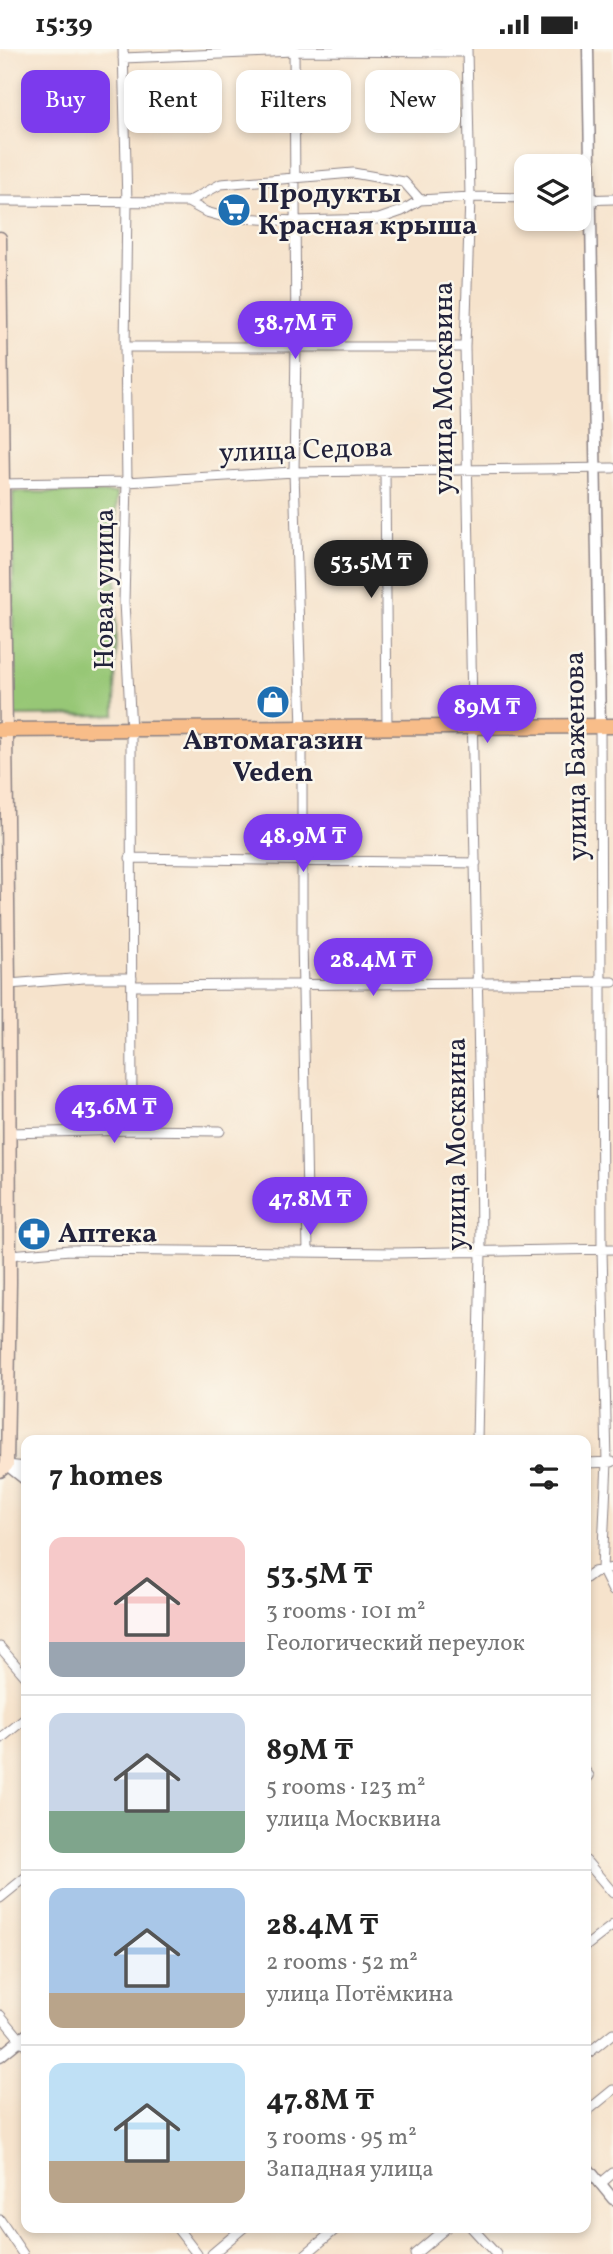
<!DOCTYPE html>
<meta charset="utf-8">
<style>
body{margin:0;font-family:Vollkorn,serif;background:#f2f2f2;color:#222;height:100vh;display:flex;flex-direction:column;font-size:26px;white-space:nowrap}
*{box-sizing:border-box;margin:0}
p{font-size:23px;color:#767676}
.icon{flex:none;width:38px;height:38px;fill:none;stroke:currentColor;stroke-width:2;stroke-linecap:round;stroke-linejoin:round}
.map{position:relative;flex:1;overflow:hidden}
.panel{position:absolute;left:21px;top:1386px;width:570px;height:798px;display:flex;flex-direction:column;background:#fff;border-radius:14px;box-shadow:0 4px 10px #0003}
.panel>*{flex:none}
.guide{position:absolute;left:21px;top:21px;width:572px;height:63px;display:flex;gap:14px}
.controls{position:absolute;left:514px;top:105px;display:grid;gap:14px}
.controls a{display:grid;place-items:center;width:77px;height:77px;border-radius:14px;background:#fff;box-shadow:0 4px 10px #0003;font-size:35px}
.price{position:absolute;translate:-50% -60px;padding:0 16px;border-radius:24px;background:#7c3aed;color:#fff;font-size:23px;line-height:46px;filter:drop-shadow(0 2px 4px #0008)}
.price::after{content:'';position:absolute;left:50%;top:42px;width:21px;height:16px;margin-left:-10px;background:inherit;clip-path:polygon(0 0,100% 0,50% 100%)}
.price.selected{background:#222;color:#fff}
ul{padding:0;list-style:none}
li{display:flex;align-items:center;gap:21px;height:175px;padding:0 28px}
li+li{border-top:2px solid #e0e0e0}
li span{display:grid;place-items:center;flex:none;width:196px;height:140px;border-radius:14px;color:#555}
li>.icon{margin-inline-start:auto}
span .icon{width:84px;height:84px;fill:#fffc;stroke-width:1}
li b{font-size:30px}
h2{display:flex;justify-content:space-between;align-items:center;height:84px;padding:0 28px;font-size:30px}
.pill{padding:0 24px;border-radius:14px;background:#fff;box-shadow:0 4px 10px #0003;font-size:24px;line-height:63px}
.pill.selected{background:#7c3aed;color:#fff}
.status{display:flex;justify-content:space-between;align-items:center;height:49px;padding:0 35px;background:#fff;direction:ltr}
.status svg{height:19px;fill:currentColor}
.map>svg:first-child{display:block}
.green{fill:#97c776;stroke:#5c7458;stroke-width:2}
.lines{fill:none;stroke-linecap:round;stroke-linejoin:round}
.minor-casing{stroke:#8c8284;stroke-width:11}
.tertiary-casing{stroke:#8c8284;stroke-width:13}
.secondary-casing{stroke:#8c8284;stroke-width:15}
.primary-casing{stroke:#8c8284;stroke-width:17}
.minor{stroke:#fff;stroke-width:9}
.tertiary{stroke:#fff;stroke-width:10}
.secondary{stroke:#fce5d0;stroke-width:12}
.primary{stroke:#f8bd89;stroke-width:14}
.labels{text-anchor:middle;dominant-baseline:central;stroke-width:5;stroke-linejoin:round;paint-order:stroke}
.poi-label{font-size:28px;font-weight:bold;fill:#22223b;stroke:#fbf7ec;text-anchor:start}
.street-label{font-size:28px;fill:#22223b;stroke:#fbf7ec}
</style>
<div class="status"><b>15:39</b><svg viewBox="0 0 49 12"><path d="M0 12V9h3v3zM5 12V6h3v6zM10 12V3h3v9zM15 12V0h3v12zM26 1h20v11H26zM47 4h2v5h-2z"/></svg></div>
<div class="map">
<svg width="613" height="2205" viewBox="0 0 613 2205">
<rect width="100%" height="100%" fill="#fbf7ec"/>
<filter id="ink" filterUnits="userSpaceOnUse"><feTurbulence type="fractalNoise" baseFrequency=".0143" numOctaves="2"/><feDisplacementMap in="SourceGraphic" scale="14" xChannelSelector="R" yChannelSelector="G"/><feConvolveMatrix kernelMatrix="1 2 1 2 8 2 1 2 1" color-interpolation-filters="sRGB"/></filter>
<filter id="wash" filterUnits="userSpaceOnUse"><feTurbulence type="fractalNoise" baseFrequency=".00686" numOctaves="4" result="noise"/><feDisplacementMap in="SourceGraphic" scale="28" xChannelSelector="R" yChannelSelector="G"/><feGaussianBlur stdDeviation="1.57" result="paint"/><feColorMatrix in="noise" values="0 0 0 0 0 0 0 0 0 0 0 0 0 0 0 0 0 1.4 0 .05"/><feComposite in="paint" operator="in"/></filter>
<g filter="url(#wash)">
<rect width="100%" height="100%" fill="#f6e3cc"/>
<path class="green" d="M13,443L117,444L115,666L13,667Z"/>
</g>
<g filter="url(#ink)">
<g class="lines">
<defs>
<path id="minor" d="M123,0L127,154L125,298L127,433L124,553L131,681L132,1081
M294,0L296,297L294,423L302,680V889L308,1203
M467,0L470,148L465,298L480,1069L481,1203L477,1391
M123,9L294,2L467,3
M579,151L613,150
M0,152L188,153L206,163L224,168L294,172L379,170L402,162L420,151L470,148L527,149
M188,153L221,135L353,124L404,133L420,151
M125,298H465
M385,422L387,679
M0,435L127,433L294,423L613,419
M600,678L602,1201L607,1413L602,1520L613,1542
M130,809L476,814
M9,935L84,929H132
M132,937L613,933
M9,1084L132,1081L220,1082
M10,1206L70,1201L395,1204L613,1200
M586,1414L612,1413
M7,1416L26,1418
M586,1529L594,1523L613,1519
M0,1598L26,1628
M0,1690L26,1669
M586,1723L589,1727L586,1730
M586,1812L613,1844
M0,1849L26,1828
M586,1897L613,1876
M0,1966L26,1997
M586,2006L613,1984
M586,2063L613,2041
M600,2135L613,2124
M0,2171L23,2205
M177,2179L197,2205
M472,2179L496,2205
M212,2205L243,2179
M306,2205L337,2179
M415,2205L446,2179"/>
<path id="tertiary" d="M588,0L600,678
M7,1416L26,1431
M0,2007L26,1986
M586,2117L613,2150"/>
<path id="secondary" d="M0,189L9,935L10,1233L7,1416L0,1422"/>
<path id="primary" d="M0,681L613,677"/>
</defs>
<use href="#minor" class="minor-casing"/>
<use href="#tertiary" class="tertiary-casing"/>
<use href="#secondary" class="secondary-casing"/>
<use href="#primary" class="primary-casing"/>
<use href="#minor" class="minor"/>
<use href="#tertiary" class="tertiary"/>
<use href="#secondary" class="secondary"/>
<use href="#primary" class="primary"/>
</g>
</g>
<defs>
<symbol id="supermarket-disc" viewBox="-11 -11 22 22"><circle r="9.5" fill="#1f6fb2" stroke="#fbf7ec"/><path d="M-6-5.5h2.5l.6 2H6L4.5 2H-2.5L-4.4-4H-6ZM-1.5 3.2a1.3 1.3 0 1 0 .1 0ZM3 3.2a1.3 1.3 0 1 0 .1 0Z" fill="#fff"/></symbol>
<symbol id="shop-disc" viewBox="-11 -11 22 22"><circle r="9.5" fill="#1f6fb2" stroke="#fbf7ec"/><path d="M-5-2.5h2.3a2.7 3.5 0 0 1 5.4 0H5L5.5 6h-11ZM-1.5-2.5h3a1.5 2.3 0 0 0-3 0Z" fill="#fff"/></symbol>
<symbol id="pharmacy-disc" viewBox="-11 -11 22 22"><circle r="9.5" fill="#1f6fb2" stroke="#fbf7ec"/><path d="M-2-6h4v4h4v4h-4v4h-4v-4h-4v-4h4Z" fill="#fff"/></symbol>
</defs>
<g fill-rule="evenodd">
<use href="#supermarket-disc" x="215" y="142" width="38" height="38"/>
<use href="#shop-disc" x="254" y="634" width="38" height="38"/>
<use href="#pharmacy-disc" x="15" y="1166" width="38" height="38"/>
</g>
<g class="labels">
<g class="poi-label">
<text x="258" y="145">Продукты<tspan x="258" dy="32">Красная крыша</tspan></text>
<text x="273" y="692" text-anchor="middle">Автомагазин<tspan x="273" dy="32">Veden</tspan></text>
<text x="58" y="1185">Аптека</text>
</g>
<g class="street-label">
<text transform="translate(444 339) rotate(-90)">улица Москвина</text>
<text transform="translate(306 402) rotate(-2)">улица Седова</text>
<text transform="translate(105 540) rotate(-90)">Новая улица</text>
<text transform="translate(577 707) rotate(-91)">улица Баженова</text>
<text transform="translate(457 1095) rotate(-90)">улица Москвина</text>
</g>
</g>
</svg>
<div class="controls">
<a><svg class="icon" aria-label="layers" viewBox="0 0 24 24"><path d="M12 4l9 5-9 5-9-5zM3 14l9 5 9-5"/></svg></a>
</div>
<b class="price" style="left:295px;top:312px">38.7M ₸</b>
<b class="price selected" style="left:371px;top:551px">53.5M ₸</b>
<b class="price" style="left:487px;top:696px">89M ₸</b>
<b class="price" style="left:303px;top:825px">48.9M ₸</b>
<b class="price" style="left:373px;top:949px">28.4M ₸</b>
<b class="price" style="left:114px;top:1096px">43.6M ₸</b>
<b class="price" style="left:310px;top:1188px">47.8M ₸</b>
<div class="guide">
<a class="pill selected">Buy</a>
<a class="pill">Rent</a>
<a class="pill">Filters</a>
<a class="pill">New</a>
</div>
<section class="panel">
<h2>7 homes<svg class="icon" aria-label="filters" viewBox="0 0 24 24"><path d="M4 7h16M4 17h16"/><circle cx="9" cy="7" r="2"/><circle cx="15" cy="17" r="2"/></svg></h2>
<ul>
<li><span style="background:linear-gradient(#f6c9c9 75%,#9aa5b1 0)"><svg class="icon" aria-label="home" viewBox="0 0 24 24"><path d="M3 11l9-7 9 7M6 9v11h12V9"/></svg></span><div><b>53.5M ₸</b><p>3 rooms · 101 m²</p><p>Геологический переулок</p></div></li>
<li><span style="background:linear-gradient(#c9d6e8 70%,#7fa58c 0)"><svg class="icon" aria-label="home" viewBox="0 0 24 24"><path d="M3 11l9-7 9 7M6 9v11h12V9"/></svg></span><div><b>89M ₸</b><p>5 rooms · 123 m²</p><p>улица Москвина</p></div></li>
<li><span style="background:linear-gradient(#a9c7e8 75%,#b9a48a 0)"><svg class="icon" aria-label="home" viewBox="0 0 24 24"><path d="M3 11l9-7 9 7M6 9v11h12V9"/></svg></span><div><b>28.4M ₸</b><p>2 rooms · 52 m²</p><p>улица Потёмкина</p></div></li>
<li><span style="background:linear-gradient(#bfe0f5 70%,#b9a48a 0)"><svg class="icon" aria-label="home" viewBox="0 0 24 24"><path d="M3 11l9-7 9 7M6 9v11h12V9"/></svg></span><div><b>47.8M ₸</b><p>3 rooms · 95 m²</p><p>Западная улица</p></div></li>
</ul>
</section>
</div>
